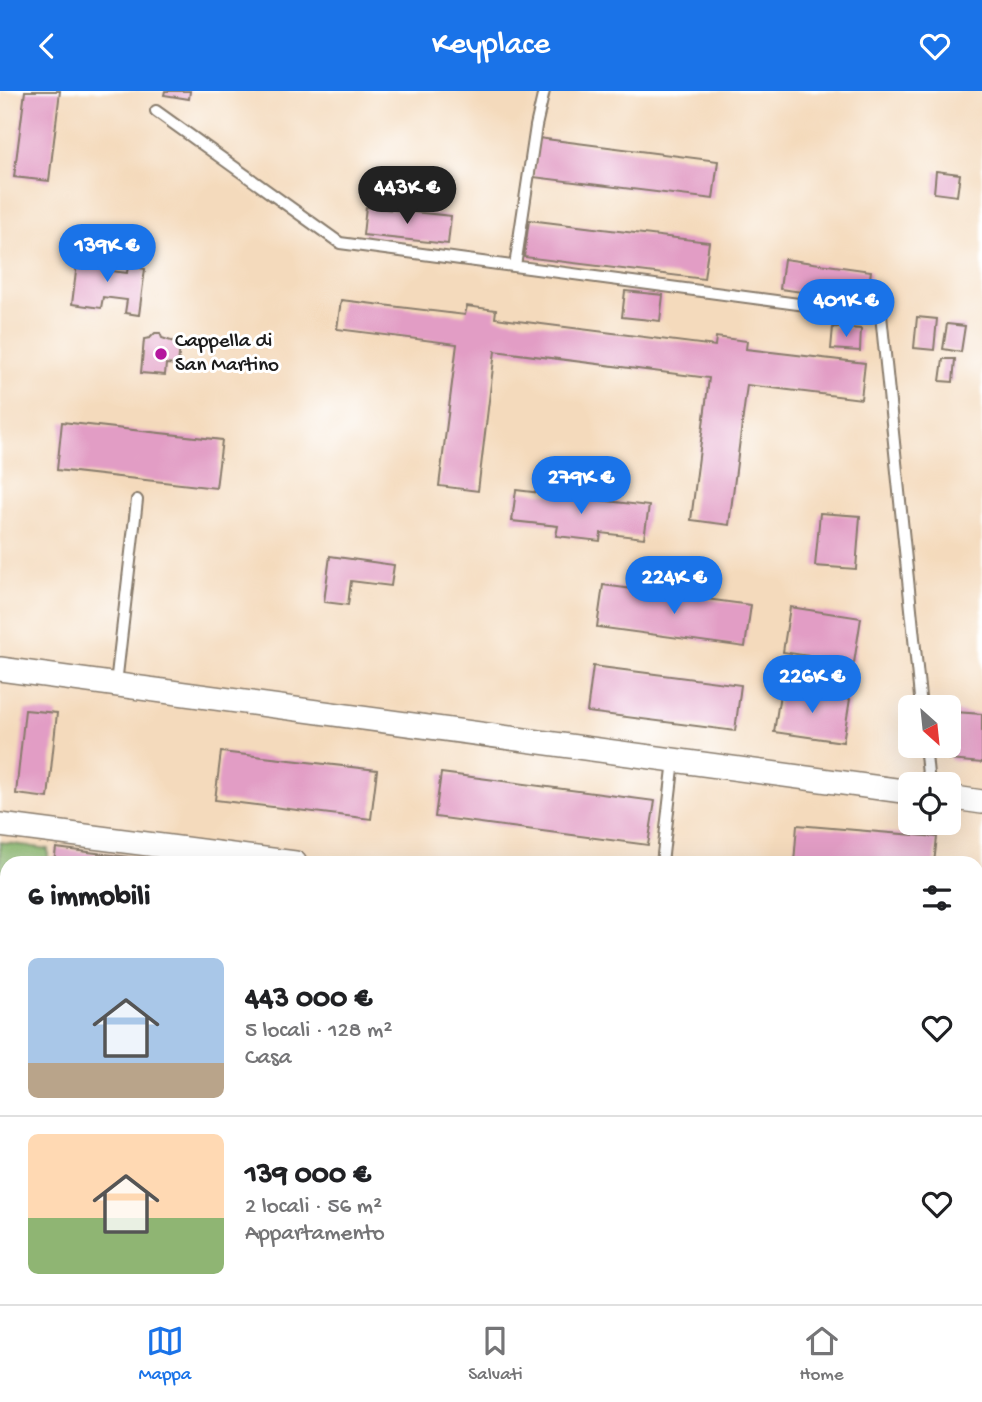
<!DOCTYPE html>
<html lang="it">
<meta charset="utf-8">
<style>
body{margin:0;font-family:"Gochi Hand",sans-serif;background:#f2f2f2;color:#202124;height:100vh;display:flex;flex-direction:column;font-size:26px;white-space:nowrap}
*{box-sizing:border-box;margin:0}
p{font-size:23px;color:#757577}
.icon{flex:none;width:38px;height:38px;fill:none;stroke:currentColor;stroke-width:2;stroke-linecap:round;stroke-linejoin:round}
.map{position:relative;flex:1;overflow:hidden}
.side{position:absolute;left:0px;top:765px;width:984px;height:450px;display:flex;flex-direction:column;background:#fff;border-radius:21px 21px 0 0;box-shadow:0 7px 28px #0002}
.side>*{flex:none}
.needle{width:46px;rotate:153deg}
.tools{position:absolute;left:898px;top:604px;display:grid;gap:14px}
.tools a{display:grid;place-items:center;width:63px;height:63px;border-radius:10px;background:#fff;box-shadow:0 7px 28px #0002;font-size:35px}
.price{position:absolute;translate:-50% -60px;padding:0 16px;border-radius:24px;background:#1a73e8;color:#fff;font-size:23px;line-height:46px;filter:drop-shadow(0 2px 4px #0008)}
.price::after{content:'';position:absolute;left:50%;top:42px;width:21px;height:16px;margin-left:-10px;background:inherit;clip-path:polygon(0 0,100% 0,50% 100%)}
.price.active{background:#222;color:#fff}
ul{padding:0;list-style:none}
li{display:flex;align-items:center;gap:21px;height:175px;padding:0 28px}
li+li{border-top:2px solid #e0e0e0}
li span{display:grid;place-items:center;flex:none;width:196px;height:140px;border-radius:10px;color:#555}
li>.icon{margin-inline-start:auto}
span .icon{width:84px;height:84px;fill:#fffc;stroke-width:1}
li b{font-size:30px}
h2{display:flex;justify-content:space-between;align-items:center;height:84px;padding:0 28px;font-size:30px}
header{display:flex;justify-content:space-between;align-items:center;height:91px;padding:0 28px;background:#1a73e8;color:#fff;font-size:32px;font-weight:600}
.tab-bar{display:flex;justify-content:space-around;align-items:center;height:98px;border-top:2px solid #e0e0e0;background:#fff;font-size:19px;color:#757577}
.tab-bar a{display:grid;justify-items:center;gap:4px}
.tab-bar .active{color:#1a73e8}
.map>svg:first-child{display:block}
.forest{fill:#88b56c;stroke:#526844;stroke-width:2}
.building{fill:#e29dc5}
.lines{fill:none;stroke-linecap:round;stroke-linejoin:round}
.service-casing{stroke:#887b6c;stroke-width:14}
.minor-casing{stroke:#887b6c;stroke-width:26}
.service{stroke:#fff;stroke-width:10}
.minor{stroke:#fff;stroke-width:23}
.poi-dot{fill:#b5179e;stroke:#fff;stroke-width:2.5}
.labels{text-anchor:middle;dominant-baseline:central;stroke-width:6;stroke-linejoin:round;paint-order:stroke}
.poi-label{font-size:21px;fill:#1c1c1c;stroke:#fff;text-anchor:start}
</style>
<header><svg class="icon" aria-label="back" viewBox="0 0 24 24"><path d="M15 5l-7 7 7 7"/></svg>Keyplace<svg class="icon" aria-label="heart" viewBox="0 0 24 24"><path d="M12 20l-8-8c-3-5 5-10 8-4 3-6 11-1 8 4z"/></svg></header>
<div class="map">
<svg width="982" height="1213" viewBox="0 0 982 1213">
<rect width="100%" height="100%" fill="#fff"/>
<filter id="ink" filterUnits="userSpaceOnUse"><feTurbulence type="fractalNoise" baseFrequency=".0143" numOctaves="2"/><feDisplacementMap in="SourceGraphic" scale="14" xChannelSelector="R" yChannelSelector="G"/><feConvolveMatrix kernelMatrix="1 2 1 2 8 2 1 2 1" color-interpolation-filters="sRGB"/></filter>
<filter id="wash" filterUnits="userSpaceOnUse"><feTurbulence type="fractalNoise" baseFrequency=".00686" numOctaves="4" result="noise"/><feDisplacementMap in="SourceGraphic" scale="28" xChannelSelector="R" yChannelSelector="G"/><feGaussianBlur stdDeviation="1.57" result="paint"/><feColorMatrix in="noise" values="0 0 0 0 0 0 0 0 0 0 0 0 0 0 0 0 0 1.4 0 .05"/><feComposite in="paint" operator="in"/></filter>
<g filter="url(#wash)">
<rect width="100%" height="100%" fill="#f4dabc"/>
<path class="forest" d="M0,751L48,758V772H7V1031L0,1038Z
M0,1094L7,1102V1208H95L100,1213H10L0,1201Z"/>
<g id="blocks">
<path class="building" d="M25,0H60L49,90L14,86Z
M165,0H190L189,8L164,4Z
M538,47L718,70L713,108L533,86Z
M936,80L960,83L957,105L934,102Z
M366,116L451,125L448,153L363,144Z
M529,129L709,151L704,188L524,166Z
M78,165L112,169L110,180L127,182L128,175L145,178L139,224L125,222L127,209L103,206L101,217L72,213Z
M784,168L871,180L867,210L780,198Z
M625,200L663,204L660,230L622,226Z
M341,209L465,224L467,215L496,219L495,227L715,255L716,246L747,250L746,258L865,272L861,308L747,294L729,434L691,429L709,287L495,260L478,400L439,395L457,253L337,238Z
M917,226L937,228L934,259L914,257Z
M947,233L965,235L961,261L943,258Z
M833,236L861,238L860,260L831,258Z
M155,242H160L162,247L180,253L178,274L166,273L165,284L141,282L144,248L150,247Z
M943,268H955L953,291L940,290Z
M62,331L222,349L216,397L57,379Z
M516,399L649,415L644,447L601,442L600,450L556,445L558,435L512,430Z
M820,422L860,425L856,478L815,475Z
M330,465L394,474L391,495L351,490L348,514L324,511Z
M603,494L751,514L745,556L597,536Z
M790,516L861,527L854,572L783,561Z
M593,575L741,594L735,640L587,621Z
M781,597L850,608L843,651L774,641Z
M25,619L57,622L48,707L16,703Z
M955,621L982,623V672L950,669Z
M221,661L377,679L371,728L215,709Z
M441,682L655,710L648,754L435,726Z
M797,734L937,746L934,772H794Z
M56,757L160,770V772H54Z
M976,884H982V926L976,925Z
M341,1208H371L376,1213H346Z
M421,1208H493L486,1213H414Z
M720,1208H809L814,1213H725Z
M836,1208H865L870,1213H840Z"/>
</g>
</g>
<g filter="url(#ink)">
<use href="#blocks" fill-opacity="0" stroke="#887b6c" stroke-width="2"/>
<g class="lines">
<defs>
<path id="service" d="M156,20L340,152L881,224L921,616
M515,175L536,35L544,0
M116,593L137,409
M925,654L929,693
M662,772L674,669"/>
<path id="minor" d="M0,578L910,701
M948,706L982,711
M0,734L295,772
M976,801L982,794
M0,1155L7,1163
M44,1208L49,1213
M622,1208L626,1213"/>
</defs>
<use href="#service" class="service-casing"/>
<use href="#minor" class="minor-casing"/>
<use href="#service" class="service"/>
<use href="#minor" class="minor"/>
</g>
</g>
<circle class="poi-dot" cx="161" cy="263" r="7"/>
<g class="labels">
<g class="poi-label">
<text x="175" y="251">Cappella di<tspan x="175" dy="24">San Martino</tspan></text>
</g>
</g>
</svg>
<div class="tools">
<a><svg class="needle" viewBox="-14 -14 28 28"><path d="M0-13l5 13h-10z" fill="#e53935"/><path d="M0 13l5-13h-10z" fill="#757577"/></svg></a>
<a><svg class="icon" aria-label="locate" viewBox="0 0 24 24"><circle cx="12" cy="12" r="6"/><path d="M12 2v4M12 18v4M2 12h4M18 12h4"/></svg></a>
</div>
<b class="price active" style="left:407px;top:135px">443K €</b>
<b class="price" style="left:107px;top:193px">139K €</b>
<b class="price" style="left:846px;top:248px">401K €</b>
<b class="price" style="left:581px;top:425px">279K €</b>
<b class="price" style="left:674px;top:525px">224K €</b>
<b class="price" style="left:812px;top:624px">226K €</b>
<section class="side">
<h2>6 immobili<svg class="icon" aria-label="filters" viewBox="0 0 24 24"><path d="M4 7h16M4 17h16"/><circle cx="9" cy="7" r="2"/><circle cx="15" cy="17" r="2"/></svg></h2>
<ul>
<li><span style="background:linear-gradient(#a9c7e8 75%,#b9a48a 0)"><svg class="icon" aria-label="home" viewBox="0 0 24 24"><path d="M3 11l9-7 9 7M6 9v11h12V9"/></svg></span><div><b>443 000 €</b><p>5 locali · 128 m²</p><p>Casa</p></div><svg class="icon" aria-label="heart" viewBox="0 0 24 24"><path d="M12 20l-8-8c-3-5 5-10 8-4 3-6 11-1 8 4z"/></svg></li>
<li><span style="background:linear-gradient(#ffd9b3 60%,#8fb573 0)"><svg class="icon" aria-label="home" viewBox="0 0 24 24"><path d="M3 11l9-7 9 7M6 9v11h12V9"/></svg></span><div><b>139 000 €</b><p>2 locali · 56 m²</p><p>Appartamento</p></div><svg class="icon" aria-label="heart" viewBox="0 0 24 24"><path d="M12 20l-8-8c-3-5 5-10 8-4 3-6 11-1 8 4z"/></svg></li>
</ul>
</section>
</div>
<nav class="tab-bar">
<a class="active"><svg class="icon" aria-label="map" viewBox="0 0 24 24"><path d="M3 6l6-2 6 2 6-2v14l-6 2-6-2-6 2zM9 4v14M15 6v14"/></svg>Mappa</a>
<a><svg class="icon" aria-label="saved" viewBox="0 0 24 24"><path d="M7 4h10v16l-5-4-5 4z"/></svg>Salvati</a>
<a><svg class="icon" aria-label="home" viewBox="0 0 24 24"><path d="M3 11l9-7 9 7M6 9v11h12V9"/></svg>Home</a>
</nav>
